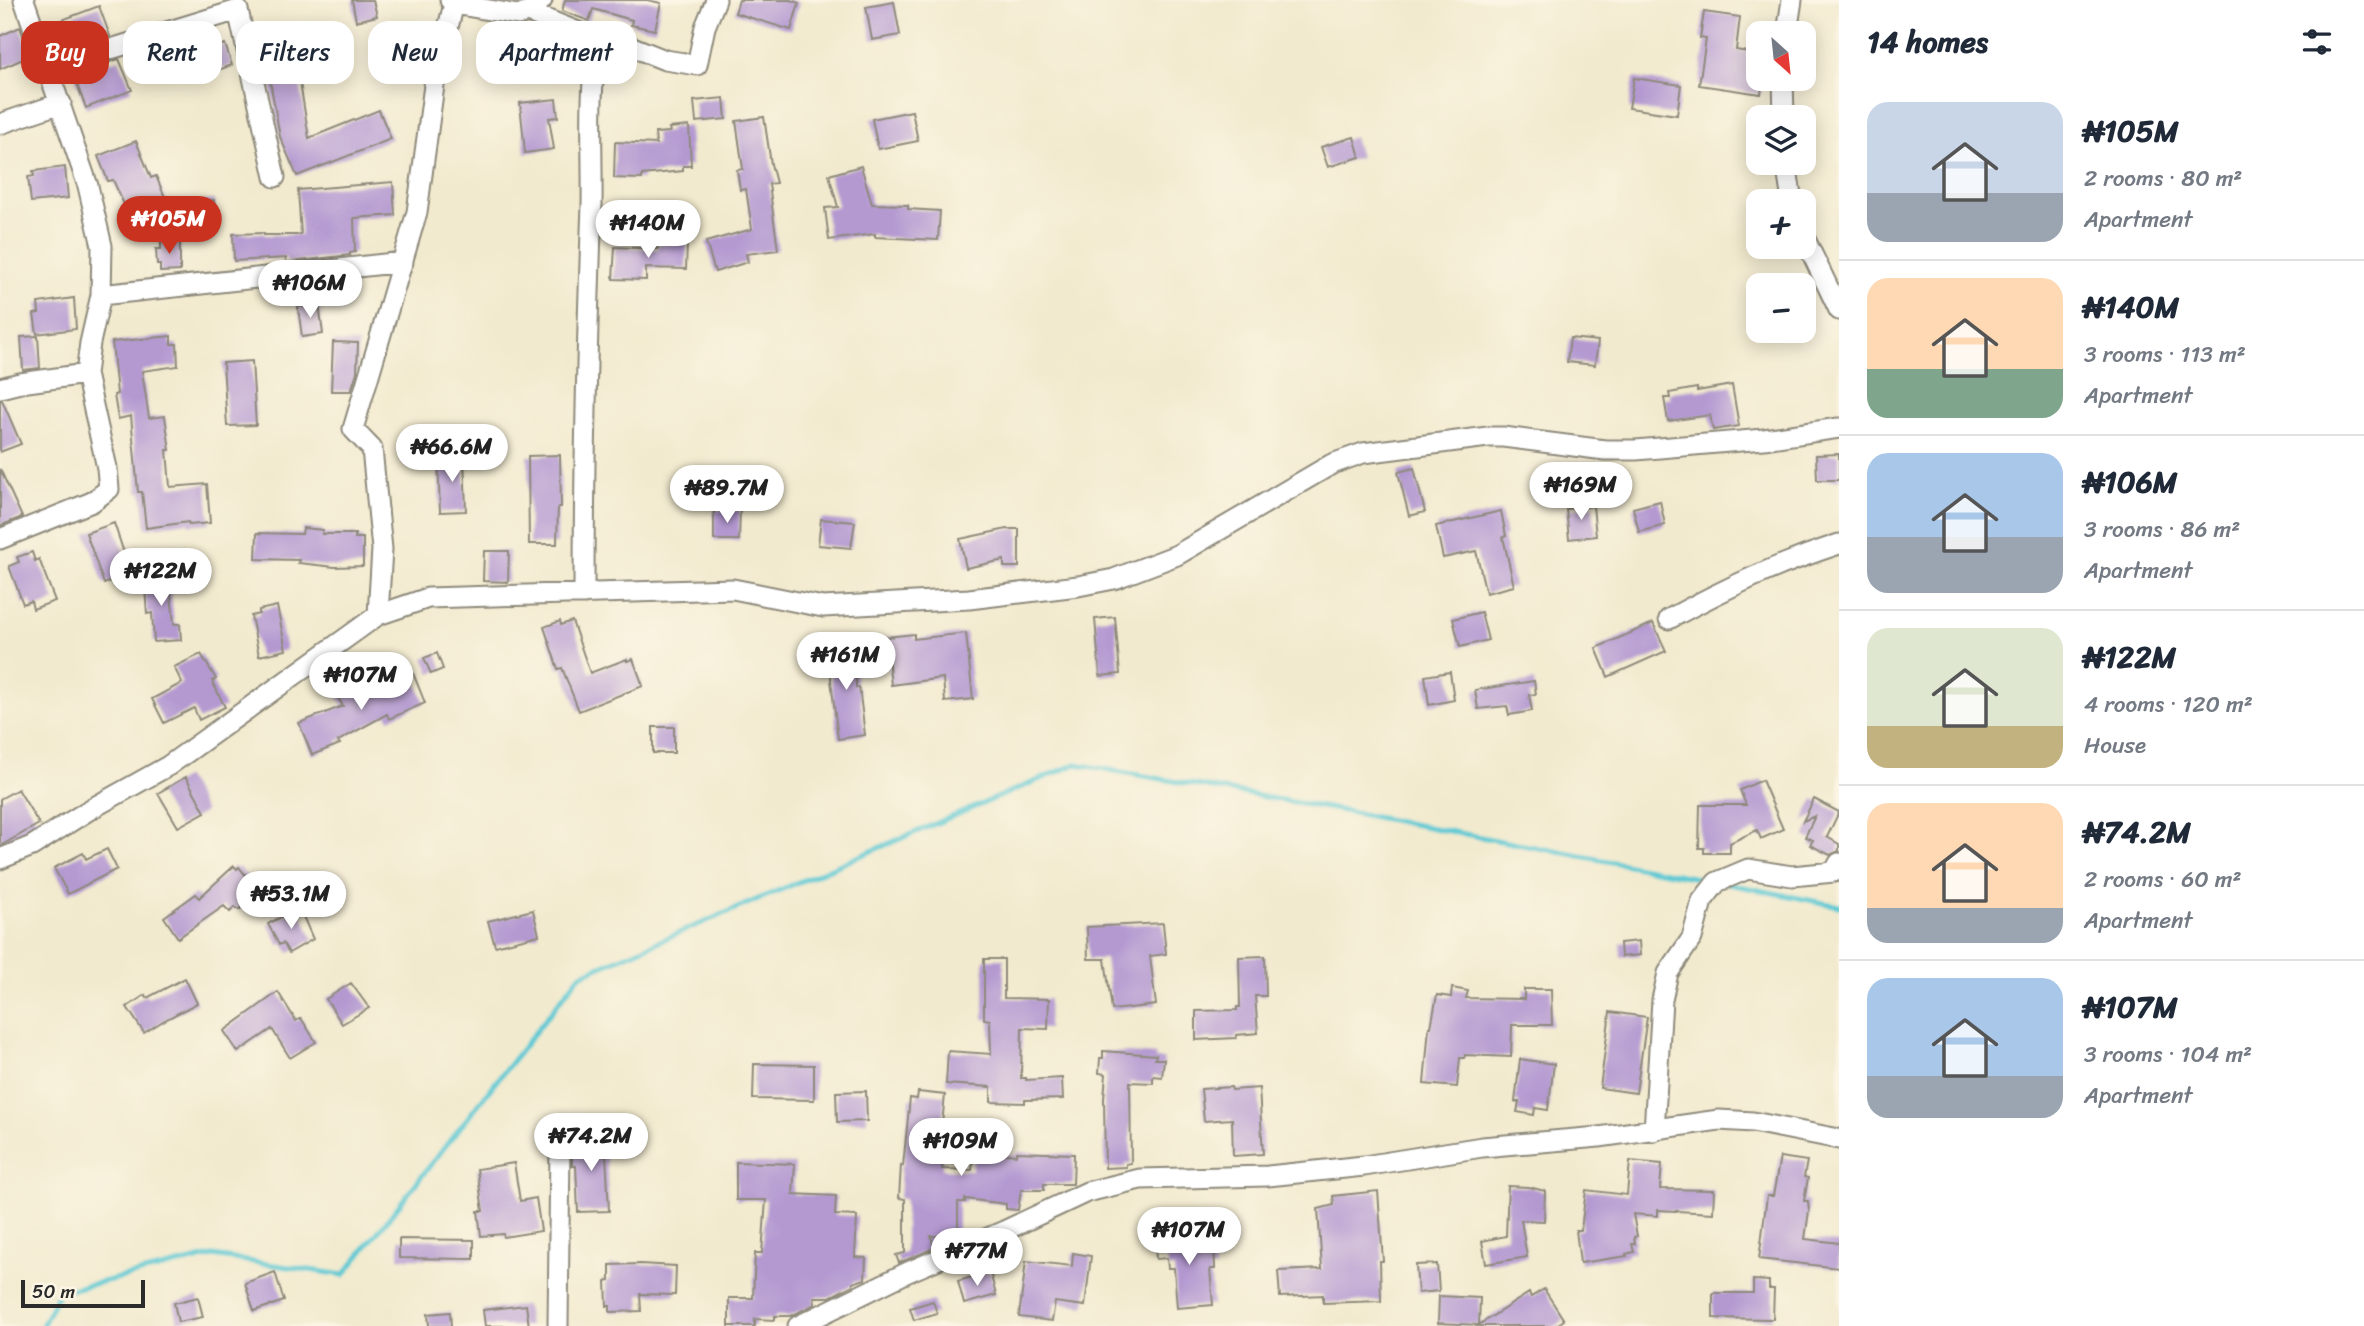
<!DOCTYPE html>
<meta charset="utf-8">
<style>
body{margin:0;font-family:Sriracha,sans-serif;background:#f2f2f3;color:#1f2937;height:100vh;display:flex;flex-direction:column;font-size:26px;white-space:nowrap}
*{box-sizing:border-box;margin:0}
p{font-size:23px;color:#747a83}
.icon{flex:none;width:38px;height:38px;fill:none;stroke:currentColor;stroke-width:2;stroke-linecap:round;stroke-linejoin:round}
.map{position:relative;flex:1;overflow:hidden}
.sheet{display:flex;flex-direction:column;background:#fff;width:525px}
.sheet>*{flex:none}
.banner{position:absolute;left:21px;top:21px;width:665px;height:63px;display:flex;gap:14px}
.needle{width:46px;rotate:153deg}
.tools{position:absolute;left:1746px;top:21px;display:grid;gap:14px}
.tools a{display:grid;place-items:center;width:70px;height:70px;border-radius:14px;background:#fff;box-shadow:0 4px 18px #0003;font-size:35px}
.scale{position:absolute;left:21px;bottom:18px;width:124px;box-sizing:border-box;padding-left:7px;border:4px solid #2b2b2b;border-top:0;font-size:19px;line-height:24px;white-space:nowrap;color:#2b2b2b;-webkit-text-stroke:5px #fcf5e5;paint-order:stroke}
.price{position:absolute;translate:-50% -60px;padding:0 16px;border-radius:24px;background:#fff;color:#222;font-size:23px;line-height:46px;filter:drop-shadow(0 2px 4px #0008)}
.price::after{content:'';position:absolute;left:50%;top:42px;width:21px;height:16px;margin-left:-10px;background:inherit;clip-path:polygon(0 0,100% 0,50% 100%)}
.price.on{background:#c8321e;color:#fff}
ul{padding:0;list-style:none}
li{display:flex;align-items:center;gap:21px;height:175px;padding:0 28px}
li+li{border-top:2px solid #e0e1e3}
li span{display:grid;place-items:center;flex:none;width:196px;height:140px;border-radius:21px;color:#555}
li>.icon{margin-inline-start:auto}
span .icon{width:84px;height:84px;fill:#fffc;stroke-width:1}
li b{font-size:30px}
h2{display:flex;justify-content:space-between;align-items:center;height:84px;padding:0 28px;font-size:30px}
.pill{padding:0 24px;border-radius:21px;background:#fff;box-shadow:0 4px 18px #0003;font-size:24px;line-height:63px}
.pill.on{background:#c8321e;color:#fff}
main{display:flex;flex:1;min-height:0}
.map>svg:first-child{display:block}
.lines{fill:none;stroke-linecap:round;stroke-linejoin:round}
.stream{stroke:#5dc9d4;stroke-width:5}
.building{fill:#b499d1}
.street-casing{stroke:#8e8a7c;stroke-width:23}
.street{stroke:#fff;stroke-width:19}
</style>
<main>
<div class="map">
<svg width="1839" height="1326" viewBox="0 0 1839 1326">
<rect width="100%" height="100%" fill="#fcf5e5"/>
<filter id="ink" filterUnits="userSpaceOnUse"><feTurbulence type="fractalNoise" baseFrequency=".0143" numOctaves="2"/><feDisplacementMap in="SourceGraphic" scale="14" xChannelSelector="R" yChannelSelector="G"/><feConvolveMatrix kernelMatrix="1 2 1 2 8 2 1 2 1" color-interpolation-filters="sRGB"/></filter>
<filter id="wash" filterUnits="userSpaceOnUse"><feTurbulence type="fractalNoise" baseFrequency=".00686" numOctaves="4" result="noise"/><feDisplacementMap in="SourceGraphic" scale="28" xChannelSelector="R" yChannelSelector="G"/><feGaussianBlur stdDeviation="1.57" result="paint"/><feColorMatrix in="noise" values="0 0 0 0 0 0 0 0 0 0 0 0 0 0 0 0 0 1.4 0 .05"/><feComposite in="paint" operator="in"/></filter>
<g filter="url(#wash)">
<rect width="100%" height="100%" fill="#f2eace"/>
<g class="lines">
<path class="stream" d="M1729,884L1839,906
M42,1326L59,1292L213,1256L344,1275L580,975L1076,764L1338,810L1713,881"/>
</g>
<g id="blocks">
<path class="building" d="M352,0H373L377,16L356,21Z
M565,0H647L661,3L655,30L631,25L632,20L593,9L589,21L562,11Z
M739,0H791L799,3L791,30L735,13Z
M894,2L900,35L872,40L866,7Z
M99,6L110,36L68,49L66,47L63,48L54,23Z
M1704,12L1740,17L1736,50L1759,54V79H1763L1761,94L1699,85L1706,39L1700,38Z
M20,27L29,52L27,54L28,57L0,69V36Z
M501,31L525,35L518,69L494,65Z
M225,44L232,65L208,74L201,52Z
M119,59L132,90L86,108L75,79L78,78L76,73Z
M298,70L309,138L379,110L391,139L297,176L280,137L269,75Z
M1634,78L1681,85L1677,115L1629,108Z
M724,98L726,119L696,122L694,101Z
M556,99L558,117L549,118L554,149L525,153L520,103Z
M912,111L918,141L878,149L872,119Z
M764,117L771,164L776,183L769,184L778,250L746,254L748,262L715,272L706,242L752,229L746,189L740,190L737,170L743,169L736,121Z
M689,126L691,166H683V171L642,175V179L614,178L615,142L656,144L655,133L670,132L669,128Z
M1354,137L1360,157L1328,167L1321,147Z
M136,141L151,178L156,176L168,204L138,217L133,206L126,209L113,180L108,181L98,156Z
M861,166L872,204L908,205V209L940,211L938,240L875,237V234L829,240L825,208L838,207L829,175Z
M65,167L68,198L31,202L28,177L34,176L33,171Z
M393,182L395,215L354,218L355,252L350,253V255L291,262H286V258L234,261L233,234L264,233V235H301L298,190Z
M214,200L218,233L186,237L182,204Z
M161,239H180V271L160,272V265H157L156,249H161Z
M658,244H687L686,269L646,268V280L613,279L615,247L658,249Z
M74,298L76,329L37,334L34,314L39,313L38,303Z
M319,304L323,334L302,337L298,307Z
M38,336L40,368L23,370L21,337Z
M171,336V344H177L178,366L142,371L149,418L165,416L170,450H167L170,487L207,484L210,523L189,525L188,522L146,528L142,492H138L131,416L118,419L114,395L117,394L112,342Z
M1570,338L1598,341L1595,365L1567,362Z
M333,342L358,343L357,372L351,391H331Z
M252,361L256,425L227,426L223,363Z
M1732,385L1739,426L1713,430L1710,415L1668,421L1664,398H1670L1669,393L1697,388V391Z
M0,400H2L21,444L0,452Z
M1839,454V480H1817L1816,455Z
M560,455L561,507H558L557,544H529L528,456Z
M464,456L466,511L440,512L438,457Z
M1414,468L1425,512L1409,516L1398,472Z
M0,469L22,517L0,526Z
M1660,501L1665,525L1639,532L1633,508Z
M1593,506L1596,536L1569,539L1566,509Z
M714,510H740L739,540H714Z
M1501,511L1506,536L1503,537L1514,586L1486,593L1476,551L1443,558L1436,526Z
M821,519L855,522L851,548L818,545Z
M114,523L131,574L104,584L86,533Z
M303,528L323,530L322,534H355V538H363V566L335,567L298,563L299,560L256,559L257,533L302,534Z
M1007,529H1019V567H1004V560L966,568L960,539Z
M484,551H509L508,582L483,581Z
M32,552L35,561L39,559L55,601L33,609L31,601L23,604L9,566L19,562L17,557Z
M169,573L174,624H180L181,640L154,642L152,613L147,614L144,575Z
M277,606L286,650L259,656L251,616L259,614V610Z
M1481,612L1488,640L1460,647L1453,619Z
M1115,617L1120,674L1100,676L1095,619Z
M560,621L561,625L572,621L590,673L627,659V661L633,659L643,686L579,711L562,668L558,669L544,627Z
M1653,623L1666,651L1608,677L1596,648Z
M966,633L973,699L945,702L943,678L891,685L886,637L914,634V639Z
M832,644H857L856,688L859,687L865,735L838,739L831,680Z
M437,653L443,669L431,674L424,658Z
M201,654L216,679L212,681L225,707L199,720L194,708L164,723L152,699L182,683L174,667Z
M1450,672L1454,700L1429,705L1425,676Z
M413,673L425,703L389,719L387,714L338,741L340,744L312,755L299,723L343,706L338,698L363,685L367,693Z
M1534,681L1536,694L1529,695L1532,711L1509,715L1507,706L1478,709L1475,690Z
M653,727H674V753H653Z
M186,777L205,812L178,827L158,793Z
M1762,780L1783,829L1761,839L1757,830L1730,843V853H1704V848H1699L1700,805H1746L1740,790Z
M18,789L39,824L0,846V799Z
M1814,799L1839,812L1827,837L1839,844V851L1830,855L1810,845L1813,840L1805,837L1815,816L1803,821Z
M107,849L117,869L68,894L54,868L83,853L86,859Z
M234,866L237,869L239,867L256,888L246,897L249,900L239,910L235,907L230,912L224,906L178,938L164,917L196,894L199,898Z
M294,910L298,917L302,914L313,939L289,953L283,943L279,945L268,924Z
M533,910L539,935L495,946L488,921Z
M1163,923L1166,954L1150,956L1156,1005L1112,1010L1105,959H1088L1087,927Z
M1639,941L1640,955L1621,957L1620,943Z
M1265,956L1266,996H1255L1258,1033L1236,1035V1038L1196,1040V1011L1237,1010V1007H1240L1239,957Z
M984,959H1004V998L1049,999L1048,1029L1022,1028L1021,1078H1026V1080L1062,1078L1063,1099L1025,1100V1103L991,1102V1087L946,1084L948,1051L991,1054L990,1020L984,1019Z
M185,978L197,1003L163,1021L144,1033L127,1007L145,995L147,998Z
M351,983L369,1008L342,1024L326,999Z
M1452,988L1468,991L1466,998L1524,999V989H1551L1552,1025H1512L1511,1057L1465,1055L1464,1058H1460L1457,1087L1424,1084L1429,1027H1431L1437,995L1451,997Z
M278,992L296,1021L301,1018L316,1042L290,1058L272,1029L238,1052L224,1031Z
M1610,1012L1647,1017L1636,1093L1600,1088Z
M1103,1051L1156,1055L1155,1059H1164L1162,1077L1153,1076V1083L1130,1082L1131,1163L1126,1164V1167L1105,1168L1104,1099L1106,1074L1099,1073L1100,1058H1103Z
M1520,1059L1554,1064L1548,1110L1535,1108L1534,1115L1517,1112L1519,1102H1515Z
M754,1064L814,1065V1100L753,1099Z
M1231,1087L1232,1090L1259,1088L1263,1154L1233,1156L1232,1119L1204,1121L1201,1089Z
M866,1091L867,1121L837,1122L836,1092Z
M918,1092L945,1095L941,1134H945L942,1169L972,1170L974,1153H978V1151L1016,1155L1017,1152L1074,1154L1073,1184H1044V1190H1021L1018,1210L1006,1209V1204L965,1199V1202H958V1236H931L934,1248L899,1263L896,1255L905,1253V1199L899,1198L901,1165L903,1166L910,1098L917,1099Z
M605,1134L609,1211L578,1212L576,1166H572V1145L569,1138Z
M1780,1157L1807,1161L1804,1177L1808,1178L1804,1201H1808L1809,1211L1805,1239L1839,1243V1268L1759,1259L1767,1196H1773Z
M1630,1161L1662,1164L1660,1189L1714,1190L1713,1213L1658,1210V1216L1633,1214L1637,1236L1634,1237L1635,1244H1632L1634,1252L1626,1254L1627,1256L1580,1263L1576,1230H1581L1586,1190L1627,1195Z
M736,1162L795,1164L793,1194L836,1196L835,1215L857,1216L855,1257L866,1258L865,1279L853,1283V1285L830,1297H814L815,1304L791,1316H775V1320L755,1319V1326H729V1298H753L755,1253H762L766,1200H736Z
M514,1163L520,1201L536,1198L541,1231L504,1237L503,1234L481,1236L478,1211H483L477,1169Z
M1508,1186L1529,1187L1545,1191L1544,1221L1521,1220L1527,1257L1486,1264L1482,1241L1506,1236Z
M1378,1191L1383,1261H1380L1381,1301L1323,1303V1295L1280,1297L1278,1271L1322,1269L1318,1209L1334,1205L1333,1196Z
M1175,1233L1176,1237L1214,1236L1215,1269H1210L1213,1305L1177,1308L1174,1268H1168L1167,1258L1156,1259L1154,1234Z
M399,1239L474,1240V1259L399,1258Z
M1073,1253L1091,1256L1085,1306L1055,1302L1052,1321L1019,1317L1026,1261L1072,1266Z
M640,1264L676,1266L675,1295L640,1294L641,1311L610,1312V1306H607L606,1281L610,1280V1265Z
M1437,1264L1439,1291L1418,1293L1416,1265Z
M275,1272L284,1301L254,1311L245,1283Z
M990,1272L996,1295L964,1304L958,1281Z
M1753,1280L1769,1281V1289H1774L1773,1319L1713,1318V1293H1753Z
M1544,1289L1564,1320L1555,1326H1477L1529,1293L1531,1297Z
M1439,1296L1480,1298L1479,1325L1438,1323Z
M198,1297L203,1317L178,1322L174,1303Z
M933,1301L937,1313L914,1320L910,1308Z
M526,1305L529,1326H485L483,1310Z
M450,1312L451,1326H429L428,1314Z"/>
</g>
</g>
<g filter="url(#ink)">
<use href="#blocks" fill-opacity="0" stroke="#8e8a7c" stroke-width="2"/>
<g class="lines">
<defs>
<path id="street" d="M450,0L454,4L518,15L528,12L542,0
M528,12L598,40C588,94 593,150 592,205C587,335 584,464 584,594
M1787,33L1792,0
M598,40L635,48L665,60L697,65L705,27L716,0
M49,68L238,10L275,177
M1783,79L1784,117
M0,124L61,103
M1786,163L1792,201
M1804,237L1839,310
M101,295L403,262
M0,388L20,383L86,374
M0,539L92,502L109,489L107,468L86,374L90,343L101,295L102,246L88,186L24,0
M378,615L382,549L372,449L353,429L417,212L435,78L454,4
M1669,619C1726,588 1777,564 1839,544
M0,859L32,846L89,810L168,766L378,615L428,598L733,589L823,607L969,599L1078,586L1114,579L1177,555L1332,464L1363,453L1488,437H1503L1605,450H1636L1764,439L1839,428
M1654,1131L1662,1000L1668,973L1692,938L1702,901L1717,882L1748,869L1792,876L1834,872L1839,863
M558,1326L560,1145
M798,1326L908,1272L1004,1231L1087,1192L1140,1179L1268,1176L1364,1166L1482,1147L1599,1137L1719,1120L1753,1122L1839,1139"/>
</defs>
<use href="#street" class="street-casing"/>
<use href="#street" class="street"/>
</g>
</g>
</svg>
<div class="tools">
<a><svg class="needle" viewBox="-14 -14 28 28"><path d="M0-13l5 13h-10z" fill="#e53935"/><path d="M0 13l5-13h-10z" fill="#747a83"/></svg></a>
<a><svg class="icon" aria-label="layers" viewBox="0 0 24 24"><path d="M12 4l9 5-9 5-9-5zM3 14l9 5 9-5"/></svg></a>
<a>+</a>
<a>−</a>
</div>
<div class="scale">50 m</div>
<b class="price on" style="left:169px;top:256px">₦105M</b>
<b class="price" style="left:648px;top:260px">₦140M</b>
<b class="price" style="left:310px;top:320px">₦106M</b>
<b class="price" style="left:452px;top:484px">₦66.6M</b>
<b class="price" style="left:1581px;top:522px">₦169M</b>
<b class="price" style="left:727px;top:525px">₦89.7M</b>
<b class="price" style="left:161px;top:608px">₦122M</b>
<b class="price" style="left:846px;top:692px">₦161M</b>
<b class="price" style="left:361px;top:712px">₦107M</b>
<b class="price" style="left:291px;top:931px">₦53.1M</b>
<b class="price" style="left:591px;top:1173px">₦74.2M</b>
<b class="price" style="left:961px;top:1178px">₦109M</b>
<b class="price" style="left:1189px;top:1267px">₦107M</b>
<b class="price" style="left:977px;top:1288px">₦77M</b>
<div class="banner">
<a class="pill on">Buy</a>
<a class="pill">Rent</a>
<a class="pill">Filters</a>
<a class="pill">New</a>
<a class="pill">Apartment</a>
</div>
</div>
<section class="sheet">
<h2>14 homes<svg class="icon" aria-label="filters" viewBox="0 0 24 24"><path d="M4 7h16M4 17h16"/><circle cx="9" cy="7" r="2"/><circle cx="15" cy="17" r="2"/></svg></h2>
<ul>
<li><span style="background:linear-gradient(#c9d6e8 65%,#9aa5b1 0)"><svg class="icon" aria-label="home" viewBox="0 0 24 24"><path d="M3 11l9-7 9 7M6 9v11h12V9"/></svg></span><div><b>₦105M</b><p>2 rooms · 80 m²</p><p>Apartment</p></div></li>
<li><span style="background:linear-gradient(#ffd9b3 65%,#7fa58c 0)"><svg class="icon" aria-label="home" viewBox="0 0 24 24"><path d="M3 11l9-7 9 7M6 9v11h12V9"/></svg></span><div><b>₦140M</b><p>3 rooms · 113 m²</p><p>Apartment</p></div></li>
<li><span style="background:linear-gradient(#a9c7e8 60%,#9aa5b1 0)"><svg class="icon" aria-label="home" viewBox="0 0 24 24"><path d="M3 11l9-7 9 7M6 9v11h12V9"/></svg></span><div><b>₦106M</b><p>3 rooms · 86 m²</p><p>Apartment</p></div></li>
<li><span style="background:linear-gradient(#dfe7d0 70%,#c2b280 0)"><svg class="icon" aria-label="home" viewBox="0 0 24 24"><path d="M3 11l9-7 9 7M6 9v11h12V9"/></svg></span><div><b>₦122M</b><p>4 rooms · 120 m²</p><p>House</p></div></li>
<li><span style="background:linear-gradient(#ffd9b3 75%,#9aa5b1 0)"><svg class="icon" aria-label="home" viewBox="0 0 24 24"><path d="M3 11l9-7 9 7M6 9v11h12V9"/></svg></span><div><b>₦74.2M</b><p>2 rooms · 60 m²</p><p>Apartment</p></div></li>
<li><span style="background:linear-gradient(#a9c7e8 70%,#9aa5b1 0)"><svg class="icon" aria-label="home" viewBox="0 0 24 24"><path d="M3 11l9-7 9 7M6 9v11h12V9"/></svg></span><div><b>₦107M</b><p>3 rooms · 104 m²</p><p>Apartment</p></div></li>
</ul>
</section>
</main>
